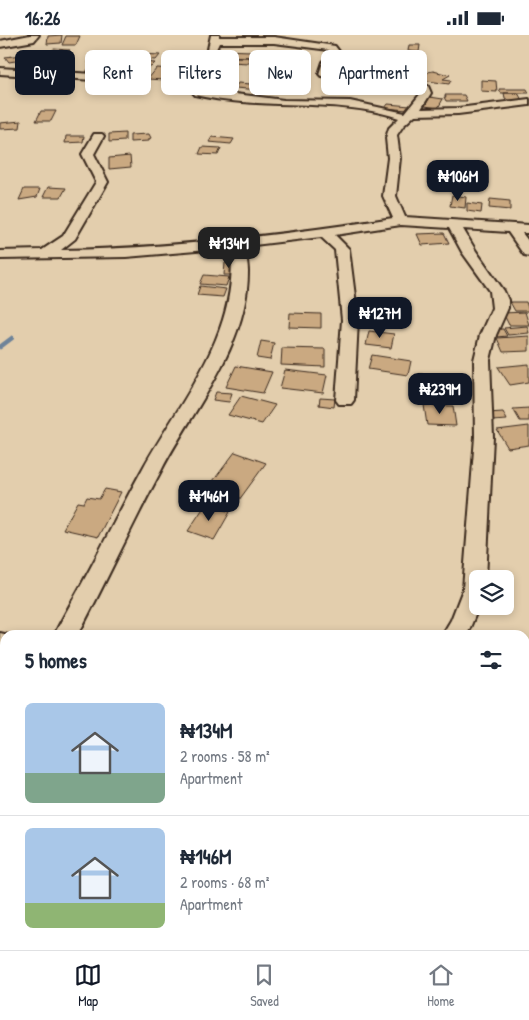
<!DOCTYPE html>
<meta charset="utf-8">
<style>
body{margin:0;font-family:"Patrick Hand",sans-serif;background:#f2f2f3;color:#1f2937;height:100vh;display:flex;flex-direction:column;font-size:19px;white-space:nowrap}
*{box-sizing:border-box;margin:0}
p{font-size:16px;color:#747a83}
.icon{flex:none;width:28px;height:28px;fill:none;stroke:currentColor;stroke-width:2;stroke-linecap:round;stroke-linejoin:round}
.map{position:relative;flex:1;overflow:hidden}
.sheet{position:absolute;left:0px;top:595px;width:530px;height:320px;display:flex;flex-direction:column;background:#fff;border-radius:15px 15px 0 0;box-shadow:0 2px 8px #0003}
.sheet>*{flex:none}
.banner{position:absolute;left:15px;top:15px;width:500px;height:45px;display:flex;gap:10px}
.fabs{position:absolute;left:469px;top:535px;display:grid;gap:10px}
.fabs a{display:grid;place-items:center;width:45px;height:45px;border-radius:8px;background:#fff;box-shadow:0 2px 8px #0003;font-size:25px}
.price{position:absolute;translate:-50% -42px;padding:0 11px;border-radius:10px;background:#111827;color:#fff;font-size:16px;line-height:32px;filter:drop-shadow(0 1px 2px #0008)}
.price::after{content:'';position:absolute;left:50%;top:30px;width:15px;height:11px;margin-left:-8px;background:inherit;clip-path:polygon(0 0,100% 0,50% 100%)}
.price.active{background:#222;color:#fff}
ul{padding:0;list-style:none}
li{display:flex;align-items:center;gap:15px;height:125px;padding:0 25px}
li+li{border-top:1px solid #e0e1e3}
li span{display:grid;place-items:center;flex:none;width:140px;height:100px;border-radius:8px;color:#555}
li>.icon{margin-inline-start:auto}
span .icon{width:60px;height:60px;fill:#fffc;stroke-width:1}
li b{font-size:21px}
h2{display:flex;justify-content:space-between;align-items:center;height:60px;padding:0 25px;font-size:21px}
.tag{padding:0 18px;border-radius:8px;background:#fff;box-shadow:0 2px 8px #0003;font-size:18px;line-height:45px}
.tag.active{background:#111827;color:#fff}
.status{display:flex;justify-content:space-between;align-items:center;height:35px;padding:0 25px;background:#fff;direction:ltr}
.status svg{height:14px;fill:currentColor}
.tab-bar{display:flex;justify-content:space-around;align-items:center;height:70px;border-top:1px solid #e0e1e3;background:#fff;font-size:14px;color:#747a83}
.tab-bar a{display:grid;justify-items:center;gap:2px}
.tab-bar .active{color:#111827}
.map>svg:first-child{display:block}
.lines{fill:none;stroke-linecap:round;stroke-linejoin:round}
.stream{stroke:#6e8399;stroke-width:4.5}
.building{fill:#caa981;stroke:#3b2a1e}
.minor-casing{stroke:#3b2a1e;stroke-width:4}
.minor{fill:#e3cead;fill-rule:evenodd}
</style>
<div class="status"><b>16:26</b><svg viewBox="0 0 49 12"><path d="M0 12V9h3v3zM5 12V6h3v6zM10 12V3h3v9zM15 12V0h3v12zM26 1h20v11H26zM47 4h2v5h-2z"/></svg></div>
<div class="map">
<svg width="529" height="915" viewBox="0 0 529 915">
<rect width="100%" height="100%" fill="#e3cead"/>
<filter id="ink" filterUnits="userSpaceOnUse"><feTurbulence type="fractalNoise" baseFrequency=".02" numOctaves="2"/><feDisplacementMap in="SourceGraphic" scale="10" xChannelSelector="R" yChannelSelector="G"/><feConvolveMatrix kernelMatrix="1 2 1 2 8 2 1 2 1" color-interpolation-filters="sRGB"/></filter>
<g filter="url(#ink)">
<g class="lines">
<path class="stream" d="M0,312L12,303"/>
</g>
<path class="building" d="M62,0L61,8L47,9L48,1Z
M66,1H80L76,10H62Z
M409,10H420L419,17L408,16Z
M54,14L70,15L64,19L48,18Z
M221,15L251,16L249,22L216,21Z
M31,19L34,23L9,27L5,22Z
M140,19L160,20L156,25L136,24Z
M236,22H249L248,28L231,27L232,23Z
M89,25H114L113,28H88Z
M130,26L155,28L151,32L126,30Z
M91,30L107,31L100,41L84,40Z
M357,30L368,31L361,38L350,36Z
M157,33L172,34L171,36H174L163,45L148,44Z
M405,33L418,35L410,46L397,44Z
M433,36L450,40L443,44L451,45L449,49L421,45L428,37Z
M328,43H341L339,49L326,48L324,46Z
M481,45L496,46L497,57L481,56Z
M238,48L263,50L260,55L235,53Z
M326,50H343L341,56L326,55Z
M499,54H527L529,58H501Z
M504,58H518L522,65H508L505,63Z
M445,60H464L467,66H446L444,62H446Z
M430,62L443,64L438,73L425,71Z
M388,69L410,71L407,75L385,73Z
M41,76H56L51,86H36Z
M21,86L20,93L0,94V88Z
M125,98V106L109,107V99Z
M149,99L151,103L149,104V106L130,107V100Z
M66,101H84L83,107L65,108Z
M212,102L234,104L231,109L209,107Z
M202,112L221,113L218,120L199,119Z
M130,121L131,132L109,134V123Z
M48,152L66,153L61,162H43Z
M24,154H40L37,162L19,165Z
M452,160L466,162L465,173L450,171Z
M490,164L510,166V175L489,173Z
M467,168L482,170L481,178L467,176Z
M444,198L449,208L422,210L417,199Z
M225,228H234V240H224Z
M204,240L229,242L226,251L200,249Z
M200,251L226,254L223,262L197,260Z
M510,267H526L529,276H515Z
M525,277L529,290H509L503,278Z
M290,278L321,279V293L289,292Z
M527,291L529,298L508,300L504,293Z
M493,294H503L507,301L497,302Z
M369,296L394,299L391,313L366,310Z
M529,301V316L503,317L497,303Z
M261,306L274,308L270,325L257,323Z
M282,313L325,314V332L281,330Z
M372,320L411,326L408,340L368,334Z
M529,329V347L510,350L498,332Z
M236,331L272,337L263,358L226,352Z
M285,335L327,340L323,358L280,353Z
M419,339L442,340L444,350L421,349Z
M216,357L232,358L229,367L213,365Z
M241,361L275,370L262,389L228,380Z
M320,363L335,364L334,372L319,370Z
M424,370L453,371L456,391L427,390Z
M529,373V386H520L513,374Z
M503,377L507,385L492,386L488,378Z
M529,391V410L508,413L497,395Z
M235,417L266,428L239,465L207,454Z
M105,454L121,457L98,502L63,494L78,467L84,468L87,462L99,464Z
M206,469L230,477L214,505L188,496Z
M525,823L529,824V865L525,825Z"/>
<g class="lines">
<defs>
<path id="minor" d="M30,0H39L34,6L0,12V6Z
M211,0H219V2H274L335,11L341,19L332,28L329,37L428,51L431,58L421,74L458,73L529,64V70L458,79L415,80L403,91L397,100L400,123L396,161L405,182L529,190V198H522L529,207V221L524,220L508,197L463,194L476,216L504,256L508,265V273L496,300L490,325L493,402L486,544H478L479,571L467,600H442L451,585L463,554L475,402L474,325L480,300L492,273L490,256L462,217L449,193L401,190L335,200L349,214L358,285L354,365L351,369H339L336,365L342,285L335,215L321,202L245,211C246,220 248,229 248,237C248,310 194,373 162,434C133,488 107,545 78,600H54C66,576 80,553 92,530C109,498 125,465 143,433C183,362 239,298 231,213L126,222L0,224V216L42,215L63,201L96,147L82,119L94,99H102L104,101L94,119L108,147L75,204L61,215C173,213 283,200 393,183L383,161L388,123L386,103L389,93L399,83C335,62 262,76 195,60L189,53L208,14ZM219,8H274L329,15L331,19L323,27L319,39L321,41L420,55L421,58L405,78L350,66L284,65L202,55L199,52L201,46Z
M0,33L93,39L98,42L93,45L0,39Z
M0,598L9,600H5V619L0,618Z
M349,910H381L382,915H350Z"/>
</defs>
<use href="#minor" class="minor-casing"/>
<use href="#minor" class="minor"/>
</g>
</g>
</svg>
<div class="fabs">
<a><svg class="icon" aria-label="layers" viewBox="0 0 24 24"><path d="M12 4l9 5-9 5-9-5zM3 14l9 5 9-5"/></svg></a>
</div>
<b class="price" style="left:458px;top:167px">₦106M</b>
<b class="price active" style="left:229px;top:234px">₦134M</b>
<b class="price" style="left:380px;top:304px">₦127M</b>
<b class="price" style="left:440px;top:380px">₦239M</b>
<b class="price" style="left:209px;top:487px">₦146M</b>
<div class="banner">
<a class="tag active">Buy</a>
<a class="tag">Rent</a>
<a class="tag">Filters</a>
<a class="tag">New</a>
<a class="tag">Apartment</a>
</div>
<section class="sheet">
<h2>5 homes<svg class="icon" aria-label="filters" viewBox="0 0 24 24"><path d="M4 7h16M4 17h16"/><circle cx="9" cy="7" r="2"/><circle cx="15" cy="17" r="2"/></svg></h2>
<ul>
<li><span style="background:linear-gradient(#a9c7e8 70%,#7fa58c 0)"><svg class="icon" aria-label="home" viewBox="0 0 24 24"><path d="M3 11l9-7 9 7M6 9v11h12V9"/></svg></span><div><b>₦134M</b><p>2 rooms · 58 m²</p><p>Apartment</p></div></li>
<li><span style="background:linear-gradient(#a9c7e8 75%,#8fb573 0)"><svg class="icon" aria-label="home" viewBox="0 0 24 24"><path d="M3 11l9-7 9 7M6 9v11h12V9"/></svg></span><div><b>₦146M</b><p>2 rooms · 68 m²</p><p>Apartment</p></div></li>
</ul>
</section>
</div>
<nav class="tab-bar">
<a class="active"><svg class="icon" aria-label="map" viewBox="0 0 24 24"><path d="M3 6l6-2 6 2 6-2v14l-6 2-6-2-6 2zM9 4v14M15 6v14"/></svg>Map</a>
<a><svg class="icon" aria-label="saved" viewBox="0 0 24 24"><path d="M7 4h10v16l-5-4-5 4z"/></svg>Saved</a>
<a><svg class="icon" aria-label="home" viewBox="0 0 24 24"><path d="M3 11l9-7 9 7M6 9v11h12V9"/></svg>Home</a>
</nav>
